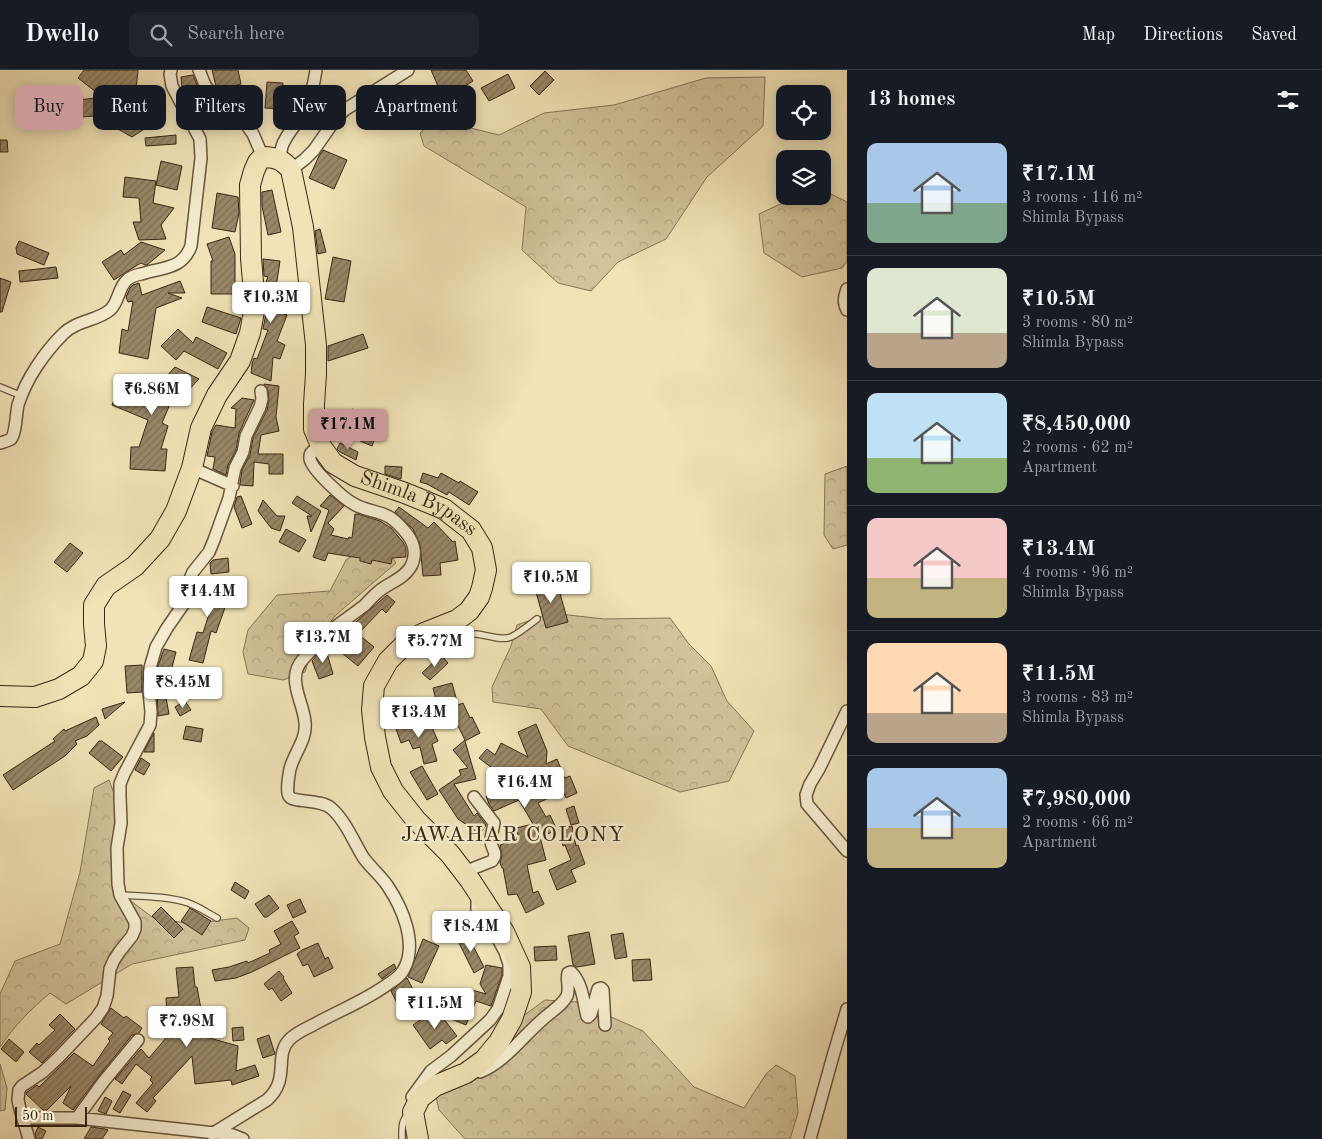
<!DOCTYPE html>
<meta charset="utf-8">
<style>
body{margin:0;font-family:"Old Standard TT",serif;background:#20242c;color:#f1f3f6;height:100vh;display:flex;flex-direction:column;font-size:19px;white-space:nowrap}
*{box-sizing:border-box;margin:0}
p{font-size:16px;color:#9ea1a6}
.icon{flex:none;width:28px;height:28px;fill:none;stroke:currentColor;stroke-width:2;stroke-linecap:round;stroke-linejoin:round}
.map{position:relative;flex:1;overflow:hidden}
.side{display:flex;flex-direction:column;background:#171b24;width:475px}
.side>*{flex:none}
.guide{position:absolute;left:15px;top:15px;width:475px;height:45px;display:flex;gap:10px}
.controls{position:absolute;left:776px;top:15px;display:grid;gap:10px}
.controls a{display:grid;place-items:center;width:55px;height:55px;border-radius:10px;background:#171b24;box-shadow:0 2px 12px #0003;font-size:25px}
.scale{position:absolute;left:15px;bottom:12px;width:72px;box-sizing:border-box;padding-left:5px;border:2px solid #3a2613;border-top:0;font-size:14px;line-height:18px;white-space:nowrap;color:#3a2613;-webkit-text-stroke:4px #f6edd0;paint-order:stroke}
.price{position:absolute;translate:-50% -42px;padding:0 11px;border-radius:5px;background:#fff;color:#222;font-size:16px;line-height:32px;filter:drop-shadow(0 1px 2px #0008)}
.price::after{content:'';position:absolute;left:50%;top:30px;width:15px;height:11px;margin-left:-8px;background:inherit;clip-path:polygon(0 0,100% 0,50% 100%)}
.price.selected{background:#c59692;color:#111}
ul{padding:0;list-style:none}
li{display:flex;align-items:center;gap:15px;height:125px;padding:0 20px}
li+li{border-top:1px solid #363941}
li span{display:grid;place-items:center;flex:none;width:140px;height:100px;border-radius:10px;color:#555}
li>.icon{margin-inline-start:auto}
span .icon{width:60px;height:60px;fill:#fffc;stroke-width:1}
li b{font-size:21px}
h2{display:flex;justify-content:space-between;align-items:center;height:60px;padding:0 20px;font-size:21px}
.chip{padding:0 18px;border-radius:10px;background:#171b24;box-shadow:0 2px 12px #0003;font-size:18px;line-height:45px}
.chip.selected{background:#c59692;color:#111}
header{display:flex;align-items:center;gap:30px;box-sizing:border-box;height:70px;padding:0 25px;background:#171b24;border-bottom:1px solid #363941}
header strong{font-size:24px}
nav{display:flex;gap:28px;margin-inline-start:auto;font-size:18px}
.search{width:350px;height:45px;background:#20242c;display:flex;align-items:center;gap:12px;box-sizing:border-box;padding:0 18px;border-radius:10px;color:#9ea1a6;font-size:19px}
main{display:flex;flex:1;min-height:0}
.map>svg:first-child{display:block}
.forest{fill:url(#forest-crowns);stroke:#867457}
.building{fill:url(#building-hatch);stroke:#3a2613}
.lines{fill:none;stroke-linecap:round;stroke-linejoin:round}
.lane-casing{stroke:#68553c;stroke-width:8}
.street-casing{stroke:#68553c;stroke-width:14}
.highway-casing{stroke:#3a2613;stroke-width:22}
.lane{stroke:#f6edd0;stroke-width:5.5}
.street{stroke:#f6edd0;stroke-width:11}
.highway{stroke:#f1e3b7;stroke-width:20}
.labels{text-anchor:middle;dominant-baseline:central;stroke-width:5;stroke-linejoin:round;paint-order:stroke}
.street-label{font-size:20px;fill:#3a2613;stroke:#f6edd0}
.quarter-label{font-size:22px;letter-spacing:1px;fill:#3a2613;stroke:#f6edd0}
</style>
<header>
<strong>Dwello</strong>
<div class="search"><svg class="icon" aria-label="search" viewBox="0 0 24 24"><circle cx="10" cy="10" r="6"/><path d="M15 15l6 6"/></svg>Search here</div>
<nav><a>Map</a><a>Directions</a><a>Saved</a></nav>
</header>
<main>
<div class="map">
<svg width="847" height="1069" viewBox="0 0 847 1069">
<defs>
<pattern id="forest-crowns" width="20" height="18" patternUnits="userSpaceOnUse" patternTransform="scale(1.25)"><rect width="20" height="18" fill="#d2c39b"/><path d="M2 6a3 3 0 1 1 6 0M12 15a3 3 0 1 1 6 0" fill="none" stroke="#b5a785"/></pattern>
<pattern id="building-hatch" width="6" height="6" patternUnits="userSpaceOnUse" patternTransform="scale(1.25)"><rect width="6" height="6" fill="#998868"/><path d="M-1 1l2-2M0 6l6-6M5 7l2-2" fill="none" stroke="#7e6f54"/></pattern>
</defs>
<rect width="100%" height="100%" fill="#f1e3b7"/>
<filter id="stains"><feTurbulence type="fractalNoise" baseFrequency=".004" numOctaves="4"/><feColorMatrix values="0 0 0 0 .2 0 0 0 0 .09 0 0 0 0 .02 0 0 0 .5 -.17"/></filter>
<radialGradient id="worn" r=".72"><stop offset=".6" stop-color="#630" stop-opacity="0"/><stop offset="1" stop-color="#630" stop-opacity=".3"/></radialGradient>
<path class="forest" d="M765,7L763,56L707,107L666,169L618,192L591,221L558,213L522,180L526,137L424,76L420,63L435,49L499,65L544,43L614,35L706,8Z
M823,120L847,132V192L842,198L802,207L764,183L759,144L797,126H822Z
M847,396V475L833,479L824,465L825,404Z
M365,477L388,481L396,493L336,545L314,572L305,602L283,610L248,604L243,582L248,560L277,525L330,521L346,490Z
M551,543L604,549L670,548L689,574L711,596L727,631L754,661L729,711L680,722L568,676L541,639L493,632L492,617L511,576L517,555Z
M109,710L116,729L123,825L152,847L190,854L237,848L249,858L245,870L132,894L66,934L50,923C30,940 15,955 0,977V924L15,891L60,874L80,802L94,718Z
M545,930L577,932L643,961L694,1017L744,1038L766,1004L776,995L795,1006L798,1043L790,1069H465L439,1040L435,1023L508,957Z
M0,994L7,1018L5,1040L0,1041Z"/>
<path class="building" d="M84,0H138L135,30L101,26L78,8Z
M212,0H238L241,14L217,20Z
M431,0H466L473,11L457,21L461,30L447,37Z
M545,1L554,10L539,25L530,16Z
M508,4L515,18L489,31L481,18Z
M193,5L201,24L186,27L182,19L181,7Z
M267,12L283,13L281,39L265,38Z
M105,27L107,45L69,48L68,31Z
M202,29L206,30L211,37L217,41L216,46L199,41Z
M142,39L152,54L132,67L111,55Z
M176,65V74L146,76L145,68Z
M0,70H7L8,82H0Z
M323,80L347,90L334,119L309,108L319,86Z
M161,91L182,96L177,120L156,115Z
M125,107L156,111L153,133L174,138L161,155L166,169L139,170L133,152H141L139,128L123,127Z
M272,120L281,162L268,165L262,136V122Z
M217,123L238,127L239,143L235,162L212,158Z
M320,159L326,182L318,184L315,161Z
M229,167L235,184V224H211V191H213L207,174Z
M19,171L49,183L44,195L17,184L16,178Z
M141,172L165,180L147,195H145L141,193L126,202L114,210L102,192L121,180L124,185Z
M333,187L351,191L344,232L325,229Z
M263,189L280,191L276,217L284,220L275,241L287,245L277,271L285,275L280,289L273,287L271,311L251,303L252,294L254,288L257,289L268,260L263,259L267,238L271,228L266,226L265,214L268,207L264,206Z
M56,197L58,208L20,212L19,201Z
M0,208L11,212L2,242H0Z
M180,211L185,223H168L182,228L156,238L148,289L119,283L122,259L128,261L133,231L128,232L126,227L130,218L133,215L139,213L142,225Z
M207,237L241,248L236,264L202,252Z
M178,259L193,273L196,267L227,283L218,299L184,281L176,290L161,276Z
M363,264L368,278L328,291V276Z
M175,297L199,309L183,326L175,322L162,353L168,356L161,379H167L165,401L130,399L131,377H139L148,350L112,335L122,310L152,322Z
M264,314L279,316L276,347L279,361L261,365L258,384H283V404H269V394L254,392L253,416L240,415V413L242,400L250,385L253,368L267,340L269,331L268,320Z
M242,328L254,330L239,363L236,380L228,395L226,405L213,399L215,387L207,386L212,362L216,355L235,358L236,339L231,338Z
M353,339L357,349L379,357L372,376L360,371L367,352L346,360L348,357L336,361L331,348Z
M340,373L358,382L356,390L340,382L337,379Z
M385,396L402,397L401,409L385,404Z
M423,403L438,408L441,403L459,413L460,411L478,422L469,435L449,422L447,425L427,414L420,412Z
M330,425L344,436L328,453L334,459L331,465L348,469L349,467L352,468L355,444H358L380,451L391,458L403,472L406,478V487L392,488L391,494L372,490L371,494L360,491V488L328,483L325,491L313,487L329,440L320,436Z
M241,426L252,454L242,458L234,437L237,427Z
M297,426L321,441L311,462L307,446H312L292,433Z
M263,430L277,446H285L280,461L271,458L258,441Z
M399,437L428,458L434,452L453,472L455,471L458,490L440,493L441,505L423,506L420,474L413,459L395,442Z
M286,459L306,470L299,482L279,472Z
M70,473L83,483L67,502L54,492Z
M228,488L229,502L211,504L210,493L213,490Z
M199,508H213V521L231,528L228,529L216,563L211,561L203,593L189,590L197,562L203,563L214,528H195L197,522L198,511Z
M556,509L568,552L546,558L534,515Z
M387,525L395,532L386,543L382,539L358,564L374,577L358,596L342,583L345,579L333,568L348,557L349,558Z
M325,576L333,604L319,609L312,591Z
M164,579L176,582L170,605L192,611L188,624L164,617L169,644L158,646L157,621V599Z
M441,585L448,593L430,610L422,603Z
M142,595V622L127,623L125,596Z
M452,613L458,635L463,633L470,648L472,647L480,663L465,671L476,709L454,714L474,746L477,743L486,755L480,764L458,749L439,720L461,705L459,700L468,698L453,680L465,670L455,650L451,652L441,633L437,634L433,618Z
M185,631L191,640L180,646L175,637Z
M125,632L105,649L102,639Z
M96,647L99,655L87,666L75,671L77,674L65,686L13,720L3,705L55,671L53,669L64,659L65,661Z
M411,649L415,658L429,651L438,671L432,674L437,691L424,694L420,677L413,679L409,670L401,673L395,656Z
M536,654L547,681L546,694L557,689L563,704L528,700L527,724L564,706L565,708L570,706L577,723L566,728L563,721L538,733L546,747L550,745L557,760L540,767L546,790L527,795L533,823L538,821L544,834L526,843L517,824L508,825L503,798H502L500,793L502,785L500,775L519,769L516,758L533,754L519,730L494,741L489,734L486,726L511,716L489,704L492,698L479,688L487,679L495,685L501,673L528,687L518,662Z
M186,656L203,659L201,672L183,669Z
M154,663V682H144V681Z
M99,671H102L123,687L111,701L89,683Z
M141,688L150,694L144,705L135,700Z
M422,696L438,724L427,730L410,702Z
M574,736L579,753L571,755L566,739Z
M572,756L576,776L578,775L585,794L571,800L576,812L557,820L549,800L571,790L565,775L563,776L559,759Z
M235,812L249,821L245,829L231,820Z
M269,825L279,838L267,847H264L255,834Z
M300,829L306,842L293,848L287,835Z
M161,837L183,859L174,868L152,846Z
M190,838L211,851L202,865L181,851Z
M292,851L299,863L294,866L300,878L252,902L236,908L215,911L212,900L229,897L247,891L248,893L270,883L269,880L281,874L274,861Z
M589,862L595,894L577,897L573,895L568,866Z
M623,863L627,887L615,889L611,865Z
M467,864L484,897L474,903L457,869Z
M423,869L439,876L422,913L408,907Z
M318,873L325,889L328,887L333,898L314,907L308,894L303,896L297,884L302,880Z
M556,876L557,890L535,891L534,877Z
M650,889L652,910L633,911L632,890Z
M394,894L396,898L395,899L382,909L378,904Z
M486,895L502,898V905L491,936L476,931L466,955L444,946L450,934L466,941L472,920L486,924L480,914Z
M193,897L195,917H197L201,939H198L195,964L238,976L236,1001L255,995L259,1006L232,1015L231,1010L195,1014L192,986L153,1028L156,1031L147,1042L136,1033L153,1013L150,1010L152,1007L136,994L122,1014L115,1009L141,979L149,988L166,968L168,946L167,947L166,928L179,927L176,898Z
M279,901L284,907L283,908L292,923L281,931L272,918L269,920L264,914Z
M407,908L416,925L398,935L391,921Z
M111,938L124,948L126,946L142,958L139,963L132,965L98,1007L73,1040L63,1033L71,1016L47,1040H43L26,1024V1023L37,1015L39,1017L74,983L93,996L110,971L108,969L113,963L101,954Z
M436,939L457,966L446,974L442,970L430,979L413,955Z
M60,944L75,959L42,993L29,982L37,973L39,975L55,960L49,955Z
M243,957L244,970L233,971L232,958Z
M269,965L275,984L263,988L257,969Z
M9,969L24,982L16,992L1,979Z
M123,1021L131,1025L120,1043L113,1039Z
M105,1027L112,1031L106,1044L98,1041Z
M38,1057L46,1061L42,1069H36L35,1064Z
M91,1057L105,1059L108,1060L102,1069H84Z"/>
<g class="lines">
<defs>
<path id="lane" d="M0,317L22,326
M430,567C445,573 461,563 476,564C488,565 500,571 511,567C520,563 529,555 537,549
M120,825C141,826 162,826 182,831C195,834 206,842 217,848
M402,1069C402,1059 401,1050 409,1044"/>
<path id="street" d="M199,0L205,15L216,31L244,51L253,64L263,87
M285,92C283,89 281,85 281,82C281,71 294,57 300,48C308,33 314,17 316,0
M291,100L305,89L314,80L337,47L346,39L408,0
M847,219C844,227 843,233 847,240
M0,373C3,372 8,371 11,369C16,363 16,344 18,335C26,309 44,283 63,264C77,250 97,251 110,240C119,232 118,218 127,210C130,207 136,205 141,204C162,197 182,200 191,176L201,88L200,69L172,16L170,4L171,0
M192,398L233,416
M847,641L819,699L810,714L806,725L807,734L847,781
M464,802L492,791C499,782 491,780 491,771C491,765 493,759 494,753L474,727
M480,1002C505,992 522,967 542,950C550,942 562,936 567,926C570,918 566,910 568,903L571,902C583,914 583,931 587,946L588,947L591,944L598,919L601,918L603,920L605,955
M412,1027L431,1001L451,986L490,950L498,939L509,906V894L505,882L498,869L481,852L477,844V824
M24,1048H77L233,1065L243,1069
M77,1048L104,1011L138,970
M212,1064L267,1030C291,1009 273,985 290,969C296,963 305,959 313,955C338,941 365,931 388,914C394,910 401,906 404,899C418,873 402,837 387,815C380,805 370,797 363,787C354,772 345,750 331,738C320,729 293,733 289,726C286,722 289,704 290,699C294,683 307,670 305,652C303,630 285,608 304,588C310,582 316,575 322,568C335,556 351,546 365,535C369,531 373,526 378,522C388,513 402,510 410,498C417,487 415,474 407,464C403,459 398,453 391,448C381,441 365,441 354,434C344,429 312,400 310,389C309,381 316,379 322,378
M29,1069L20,1039L18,1030L19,1020L22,1016L43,1002L59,987L96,948L103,938L107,926L110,899L114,890L120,881L132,866L135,859V852L120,825L118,814L117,778L121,753L120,727V714L124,704L150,655L151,642L149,621L150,598L156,577L167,558L187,529L190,520V509L193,502L209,482L214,470L229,428L235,398L243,382L246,366L260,337L262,329L261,321
M810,1069L833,986L847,939"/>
<g id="highway">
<path id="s1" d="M0,626L35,627L59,619L81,606L93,591L96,576L94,554V535L106,516L135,496L160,469L176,441L192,398L201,358L217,325L240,291L250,263L255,236L251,188L250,115L254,101L258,92L263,87C276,87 283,90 291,100L303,157L316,275V304L314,334V359L322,378L333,393L355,406L405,423L444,439L471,460L482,478L486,500L482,518L479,527L469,541L457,550L424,563L405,574L388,591L374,616L372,640L375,667L381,697L393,721L416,750L450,784L470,810L504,862L520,897L521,922L512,949L499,972L484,990L466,1003L435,1016L420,1028L413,1042L418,1069"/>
</g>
</defs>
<use href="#lane" class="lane-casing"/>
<use href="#street" class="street-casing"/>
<use href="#highway" class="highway-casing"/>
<use href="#lane" class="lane"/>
<use href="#street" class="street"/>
<use href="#highway" class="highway"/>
</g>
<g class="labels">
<g class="street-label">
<text stroke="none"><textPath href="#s1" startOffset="1090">Shimla Bypass</textPath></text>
</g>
<g class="quarter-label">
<text x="513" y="765">JAWAHAR COLONY</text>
</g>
</g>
<rect width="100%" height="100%" filter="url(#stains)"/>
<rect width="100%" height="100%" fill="url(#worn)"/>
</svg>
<div class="controls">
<a><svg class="icon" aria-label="locate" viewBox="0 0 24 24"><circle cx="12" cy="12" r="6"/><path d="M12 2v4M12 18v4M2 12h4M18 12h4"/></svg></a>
<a><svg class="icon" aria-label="layers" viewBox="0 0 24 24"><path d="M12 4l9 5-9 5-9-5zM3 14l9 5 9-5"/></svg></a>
</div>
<div class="scale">50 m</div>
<b class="price" style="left:271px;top:254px">₹10.3M</b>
<b class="price" style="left:152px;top:346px">₹6.86M</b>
<b class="price selected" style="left:348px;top:381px">₹17.1M</b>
<b class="price" style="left:551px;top:534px">₹10.5M</b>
<b class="price" style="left:208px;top:548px">₹14.4M</b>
<b class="price" style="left:323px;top:594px">₹13.7M</b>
<b class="price" style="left:435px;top:598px">₹5.77M</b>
<b class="price" style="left:183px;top:639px">₹8.45M</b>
<b class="price" style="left:419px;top:669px">₹13.4M</b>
<b class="price" style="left:525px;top:739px">₹16.4M</b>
<b class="price" style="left:471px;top:883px">₹18.4M</b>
<b class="price" style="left:435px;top:960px">₹11.5M</b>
<b class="price" style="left:187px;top:978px">₹7.98M</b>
<div class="guide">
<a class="chip selected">Buy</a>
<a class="chip">Rent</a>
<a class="chip">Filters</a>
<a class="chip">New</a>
<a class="chip">Apartment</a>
</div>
</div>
<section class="side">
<h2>13 homes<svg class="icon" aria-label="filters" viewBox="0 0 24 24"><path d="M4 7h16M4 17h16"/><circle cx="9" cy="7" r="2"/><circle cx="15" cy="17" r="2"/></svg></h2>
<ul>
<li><span style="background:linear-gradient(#a9c7e8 60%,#7fa58c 0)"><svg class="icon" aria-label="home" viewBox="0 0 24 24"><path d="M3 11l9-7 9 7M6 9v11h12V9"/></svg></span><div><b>₹17.1M</b><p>3 rooms · 116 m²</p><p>Shimla Bypass</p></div></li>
<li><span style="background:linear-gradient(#dfe7d0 65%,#b9a48a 0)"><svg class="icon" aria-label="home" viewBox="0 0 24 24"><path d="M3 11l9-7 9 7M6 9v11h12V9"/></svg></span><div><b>₹10.5M</b><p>3 rooms · 80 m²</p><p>Shimla Bypass</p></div></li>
<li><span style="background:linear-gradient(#bfe0f5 65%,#8fb573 0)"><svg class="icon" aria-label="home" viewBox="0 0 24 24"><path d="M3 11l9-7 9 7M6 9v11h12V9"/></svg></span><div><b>₹8,450,000</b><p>2 rooms · 62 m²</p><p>Apartment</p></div></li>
<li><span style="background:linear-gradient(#f6c9c9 60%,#c2b280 0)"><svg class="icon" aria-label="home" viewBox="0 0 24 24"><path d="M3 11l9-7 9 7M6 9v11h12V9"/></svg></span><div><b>₹13.4M</b><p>4 rooms · 96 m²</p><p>Shimla Bypass</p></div></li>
<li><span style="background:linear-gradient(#ffd9b3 70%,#b9a48a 0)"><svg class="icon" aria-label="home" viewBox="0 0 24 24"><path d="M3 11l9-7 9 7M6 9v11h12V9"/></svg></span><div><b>₹11.5M</b><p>3 rooms · 83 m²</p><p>Shimla Bypass</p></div></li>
<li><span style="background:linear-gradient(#a9c7e8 60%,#c2b280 0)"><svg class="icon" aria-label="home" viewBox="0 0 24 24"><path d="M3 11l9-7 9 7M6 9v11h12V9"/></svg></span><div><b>₹7,980,000</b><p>2 rooms · 66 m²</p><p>Apartment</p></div></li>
</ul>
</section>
</main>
